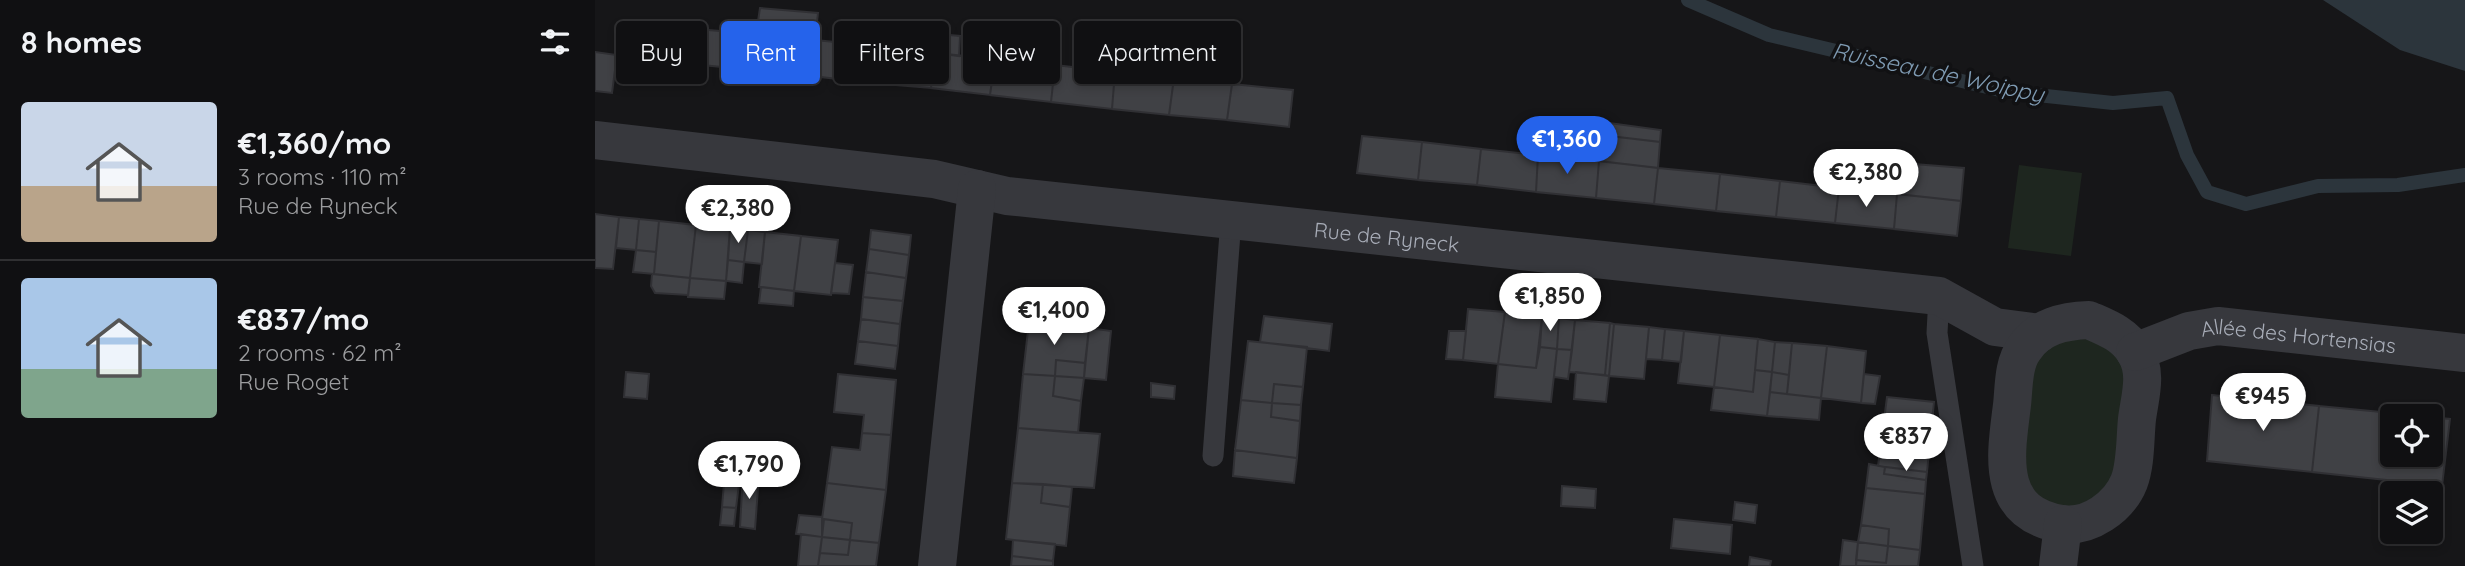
<!DOCTYPE html>
<meta charset="utf-8">
<style>
body{margin:0;font-family:Quicksand,sans-serif;background:#1e1e20;color:#f1f3f6;height:100vh;display:flex;flex-direction:column;font-size:26px;white-space:nowrap}
*{box-sizing:border-box;margin:0}
p{font-size:23px;color:#9c9d9f}
.icon{flex:none;width:38px;height:38px;fill:none;stroke:currentColor;stroke-width:2;stroke-linecap:round;stroke-linejoin:round}
.map{position:relative;flex:1;overflow:hidden}
.sheet{display:flex;flex-direction:column;background:#101012;width:595px}
.sheet>*{flex:none}
.banner{position:absolute;left:21px;top:21px;width:665px;height:63px;display:flex;gap:14px}
.buttons{position:absolute;left:1785px;top:404px;display:grid;gap:14px}
.buttons a{display:grid;place-items:center;width:63px;height:63px;border-radius:7px;background:#101012;box-shadow:0 4px 10px #0003,0 0 0 2px #303032;font-size:35px}
.price{position:absolute;translate:-50% -60px;padding:0 16px;border-radius:24px;background:#fff;color:#222;font-size:23px;line-height:46px;filter:drop-shadow(0 2px 4px #0008)}
.price::after{content:'';position:absolute;left:50%;top:42px;width:21px;height:16px;margin-left:-10px;background:inherit;clip-path:polygon(0 0,100% 0,50% 100%)}
.price.current{background:#2563eb;color:#fff}
ul{padding:0;list-style:none}
li{display:flex;align-items:center;gap:21px;height:175px;padding:0 21px}
li+li{border-top:2px solid #303032}
li span{display:grid;place-items:center;flex:none;width:196px;height:140px;border-radius:7px;color:#555}
li>.icon{margin-inline-start:auto}
span .icon{width:84px;height:84px;fill:#fffc;stroke-width:1}
li b{font-size:30px}
h2{display:flex;justify-content:space-between;align-items:center;height:84px;padding:0 21px;font-size:30px}
.pill{padding:0 24px;border-radius:7px;background:#101012;box-shadow:0 4px 10px #0003,0 0 0 2px #303032;font-size:24px;line-height:63px}
.pill.current{background:#2563eb;color:#fff}
main{display:flex;flex:1;min-height:0}
.map>svg:first-child{display:block}
.green{fill:#1e261f}
.water{fill:#2c353c}
.lines{fill:none;stroke-linecap:round;stroke-linejoin:round}
.stream{stroke:#2c353c;stroke-width:14}
.building{fill:#404145;stroke:#303034;stroke-width:2}
.service{stroke:#37383d;stroke-width:21}
.minor{stroke:#37383d;stroke-width:38}
.labels{text-anchor:middle;dominant-baseline:central;stroke-width:7;stroke-linejoin:round;paint-order:stroke}
.street-label{font-size:21px;fill:#a8adb8;stroke:#111113}
.water-label{font-size:23px;font-style:italic;fill:#7f9bb3;stroke:#111113}
</style>
<main>
<section class="sheet">
<h2>8 homes<svg class="icon" aria-label="filters" viewBox="0 0 24 24"><path d="M4 7h16M4 17h16"/><circle cx="9" cy="7" r="2"/><circle cx="15" cy="17" r="2"/></svg></h2>
<ul>
<li><span style="background:linear-gradient(#c9d6e8 60%,#b9a48a 0)"><svg class="icon" aria-label="home" viewBox="0 0 24 24"><path d="M3 11l9-7 9 7M6 9v11h12V9"/></svg></span><div><b>€1,360/mo</b><p>3 rooms · 110 m²</p><p>Rue de Ryneck</p></div></li>
<li><span style="background:linear-gradient(#a9c7e8 65%,#7fa58c 0)"><svg class="icon" aria-label="home" viewBox="0 0 24 24"><path d="M3 11l9-7 9 7M6 9v11h12V9"/></svg></span><div><b>€837/mo</b><p>2 rooms · 62 m²</p><p>Rue Roget</p></div></li>
</ul>
</section>
<div class="map">
<svg width="1870" height="566" viewBox="0 0 1870 566">
<rect width="100%" height="100%" fill="#161618"/>
<path class="green" d="M1424,165L1487,173L1476,256L1413,248Z
M1491,335L1516,346L1532,372L1520,478L1514,490L1473,511L1446,501L1429,479L1436,368L1457,342Z"/>
<path class="water" d="M1728,0H1870V71L1805,50Z"/>
<g class="lines">
<path class="stream" d="M1093,0L1174,35L1413,92L1518,103L1572,98L1592,155L1612,192L1651,204L1723,186L1803,185L1870,175"/>
</g>
<path class="building" d="M165,8L223,13L220,40L161,34Z
M76,28L97,31L93,66L71,63Z
M101,29L161,34L157,70L97,64Z
M323,30L344,32L340,53L321,51Z
M161,34L220,40L217,76L157,70Z
M343,34L365,36L364,56L340,53Z
M220,40L280,46L277,83L217,76Z
M431,41L462,44L460,65L429,62Z
M280,46L340,53L336,88L277,83Z
M523,51L582,57L579,78L520,72Z
M0,52L22,55L17,93L0,91Z
M340,53L400,59L395,95L336,88Z
M582,57L604,59L602,80L579,78Z
M400,59L460,65L456,102L395,95Z
M460,65L520,72L517,109L456,102Z
M520,72L579,78L574,115L517,109Z
M579,78L637,84L632,120L574,115Z
M637,84L698,90L694,127L632,120Z
M1007,122L1066,130L1065,142L1006,135Z
M981,132L1006,135L1004,161L977,159Z
M1006,135L1065,142L1063,168L1004,161Z
M767,136L827,142L823,180L762,173Z
M827,142L886,149L882,185L823,180Z
M886,149L943,155L941,192L882,185Z
M943,155L1004,161L1001,198L941,192Z
M1004,161L1063,168L1059,204L1001,198Z
M1306,163L1369,168L1366,201L1302,194Z
M1063,168L1125,174L1121,211L1059,204Z
M1125,174L1185,181L1181,217L1121,211Z
M1185,181L1244,188L1240,223L1181,217Z
M1244,188L1302,194L1299,229L1240,223Z
M1302,194L1366,201L1362,236L1299,229Z
M0,214L24,217L18,269L0,268Z
M24,217L44,219L41,250L21,248Z
M44,219L64,221L61,252L41,250Z
M64,221L101,225L95,278L59,274Z
M101,225L135,228L131,281L95,278Z
M135,228L153,230L149,262L133,260Z
M153,230L170,232L167,264L149,262Z
M276,230L316,235L314,255L274,249Z
M170,232L206,236L199,291L164,287Z
M206,236L243,240L236,295L199,291Z
M274,249L314,255L311,278L271,272Z
M41,250L61,252L59,274L38,272Z
M133,260L149,262L147,283L131,281Z
M240,263L258,265L254,294L236,293Z
M271,272L311,278L308,301L268,297Z
M57,274L95,278L93,295L60,293L56,286Z
M95,278L131,281L129,299L93,297Z
M166,287L199,291L198,306L164,303Z
M268,297L308,301L305,324L266,319Z
M873,309L910,312L903,364L868,360Z
M910,312L947,317L941,368L903,364Z
M669,316L737,324L734,351L665,342Z
M947,317L964,318L962,349L945,347Z
M964,318L980,320L977,350L962,349Z
M266,319L305,324L303,346L263,341Z
M980,320L1015,323L1010,375L974,372Z
M434,322L494,328L490,363L461,360L460,376L428,374Z
M1015,323L1019,324L1014,376L1010,375Z
M1019,324L1054,327L1049,379L1014,376Z
M1054,327L1070,329L1067,360L1051,359Z
M494,328L516,331L511,380L489,378Z
M1070,329L1089,331L1086,362L1067,360Z
M854,331H871L868,360L851,359Z
M1089,331L1125,335L1119,387L1083,383Z
M1125,335L1163,339L1158,392L1119,387Z
M1163,339L1180,342L1177,372L1160,370Z
M263,341L303,346L300,369L260,364Z
M653,341L712,347L708,387L679,384L677,403L646,400Z
M1180,342L1197,343L1194,375L1177,372Z
M1197,343L1232,346L1226,398L1192,394Z
M1232,346L1271,351L1266,403L1226,398Z
M945,347L962,349L956,402L900,397L903,364L941,368Z
M962,349L977,350L973,379L959,377Z
M461,360L490,363L489,378L460,376Z
M1160,370L1177,372L1172,416L1116,410L1119,387L1158,392Z
M31,372L54,374L52,399L29,397Z
M981,372L1014,376L1011,402L979,399Z
M1177,372L1194,375L1192,394L1175,392Z
M243,374L301,380L296,435L267,433L269,415L239,412Z
M428,374L460,376L458,396L486,401L483,433L423,428Z
M1269,374L1285,376L1280,404L1266,403Z
M460,376L489,378L486,401L458,396Z
M556,383L580,386L579,399L556,397Z
M679,384L708,387L706,405L677,403Z
M1175,392L1226,398L1224,420L1172,416Z
M1617,395L1724,406L1717,472L1612,461Z
M1292,397L1339,402L1332,472L1283,466Z
M646,400L677,403L676,417L705,421L702,458L640,450Z
M677,403L706,405L705,421L676,417Z
M1724,406L1828,416H1797V455H1836V417L1855,419L1847,486L1717,472Z
M423,428L505,434L499,488L417,483Z
M267,433L296,435L291,490L232,483L237,447L265,450Z
M640,450L702,458L699,483L638,476Z
M1274,464L1290,467L1289,474L1331,480L1330,494L1271,488Z
M1290,467L1332,472L1331,480L1289,474Z
M148,473L164,475L160,529L145,527Z
M129,483L144,484L141,508L127,507Z
M232,483L291,490L284,543L255,540L257,523L227,519Z
M417,483L448,484L446,503L475,507L471,546L411,539Z
M448,484L477,487L475,507L446,503Z
M967,486L1001,489L1000,508L966,506Z
M1271,488L1330,494L1325,550L1293,546L1294,529L1266,525Z
M1140,502L1162,505L1160,523L1138,520Z
M127,507L141,508L139,526L125,525Z
M204,515L227,517V537L201,534Z
M229,519L257,523L255,540L227,537Z
M1079,519L1137,525L1135,554L1076,548Z
M1266,525L1294,529L1293,546L1263,542Z
M206,534L227,537L223,566H203Z
M227,537L255,540L253,555L225,553Z
M255,540L284,543L281,566H223L225,553L253,555Z
M418,540L460,544L458,561L417,556Z
M1248,540L1263,542L1261,566H1245Z
M1263,542L1293,546L1291,563L1261,560Z
M1293,546L1325,550L1323,566H1261V560L1291,563Z
M417,556L458,561V566H416Z
M1155,557L1176,561L1175,566H1154Z"/>
<g class="lines">
<path class="service" d="M1344,296L1342,333L1378,566
M618,456L636,220"/>
<g class="minor">
<path id="s1" d="M0,140L339,179L412,196L1344,296L1400,327L1445,333"/>
<path d="M1494,320C1512,328 1529,334 1540,352C1553,373 1545,396 1542,419C1540,438 1541,464 1534,482C1524,507 1494,528 1467,524C1399,513 1411,454 1417,405C1419,387 1418,364 1429,349C1444,326 1469,321 1494,320Z"/>
<path id="s2" d="M1540,352L1594,331L1623,326L1870,353"/>
<path d="M342,566L382,189"/>
<path d="M1463,566L1468,524"/>
</g>
</g>
<g class="labels">
<g class="street-label">
<text stroke="none"><textPath href="#s1" startOffset="798">Rue de Ryneck</textPath></text>
<text stroke="none"><textPath href="#s2" startOffset="168">Allée des Hortensias</textPath></text>
</g>
<g class="water-label">
<text transform="translate(1343 72) rotate(12)">Ruisseau de Woippy</text>
</g>
</g>
</svg>
<div class="buttons">
<a><svg class="icon" aria-label="locate" viewBox="0 0 24 24"><circle cx="12" cy="12" r="6"/><path d="M12 2v4M12 18v4M2 12h4M18 12h4"/></svg></a>
<a><svg class="icon" aria-label="layers" viewBox="0 0 24 24"><path d="M12 4l9 5-9 5-9-5zM3 14l9 5 9-5"/></svg></a>
</div>
<b class="price current" style="left:972px;top:176px">€1,360</b>
<b class="price" style="left:1271px;top:209px">€2,380</b>
<b class="price" style="left:143px;top:245px">€2,380</b>
<b class="price" style="left:955px;top:333px">€1,850</b>
<b class="price" style="left:459px;top:347px">€1,400</b>
<b class="price" style="left:1668px;top:433px">€945</b>
<b class="price" style="left:1311px;top:473px">€837</b>
<b class="price" style="left:154px;top:501px">€1,790</b>
<div class="banner">
<a class="pill">Buy</a>
<a class="pill current">Rent</a>
<a class="pill">Filters</a>
<a class="pill">New</a>
<a class="pill">Apartment</a>
</div>
</div>
</main>
